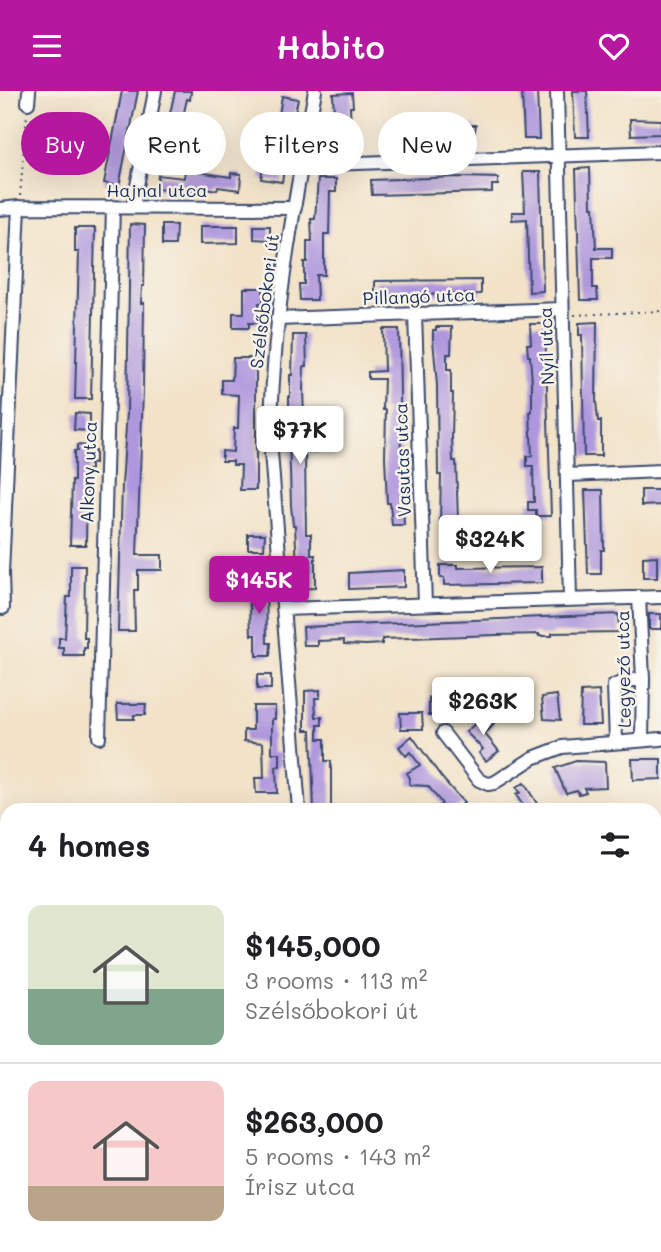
<!DOCTYPE html>
<meta charset="utf-8">
<style>
body{margin:0;font-family:Mali,sans-serif;background:#f6f6f6;color:#202124;height:100vh;display:flex;flex-direction:column;font-size:26px;white-space:nowrap}
*{box-sizing:border-box;margin:0}
p{font-size:23px;color:#757577}
.icon{flex:none;width:38px;height:38px;fill:none;stroke:currentColor;stroke-width:2;stroke-linecap:round;stroke-linejoin:round}
.map{position:relative;flex:1;overflow:hidden}
.sheet{position:absolute;left:0px;top:712px;width:662px;height:450px;display:flex;flex-direction:column;background:#fff;border-radius:21px 21px 0 0;box-shadow:0 7px 28px #0002}
.sheet>*{flex:none}
.top-card{position:absolute;left:21px;top:21px;width:620px;height:63px;display:flex;gap:14px}
.price{position:absolute;translate:-50% -60px;padding:0 16px;border-radius:7px;background:#fff;color:#222;font-size:23px;line-height:46px;filter:drop-shadow(0 2px 4px #0008)}
.price::after{content:'';position:absolute;left:50%;top:42px;width:21px;height:16px;margin-left:-10px;background:inherit;clip-path:polygon(0 0,100% 0,50% 100%)}
.price.selected{background:#b5179e;color:#fff}
ul{padding:0;list-style:none}
li{display:flex;align-items:center;gap:21px;height:175px;padding:0 28px}
li+li{border-top:2px solid #e0e0e0}
li span{display:grid;place-items:center;flex:none;width:196px;height:140px;border-radius:14px;color:#555}
li>.icon{margin-inline-start:auto}
span .icon{width:84px;height:84px;fill:#fffc;stroke-width:1}
li b{font-size:30px}
h2{display:flex;justify-content:space-between;align-items:center;height:84px;padding:0 28px;font-size:30px}
.chip{padding:0 24px;border-radius:32px;background:#fff;box-shadow:0 7px 28px #0002;font-size:24px;line-height:63px}
.chip.selected{background:#b5179e;color:#fff}
header{display:flex;justify-content:space-between;align-items:center;height:91px;padding:0 28px;background:#b5179e;color:#fff;font-size:32px;font-weight:600}
.map>svg:first-child{display:block}
.forest{fill:#7cbc7e;stroke:#4c766e;stroke-width:2}
.building{fill:#af97dd}
.lines{fill:none;stroke-linecap:round;stroke-linejoin:round}
.minor-casing{stroke:#3b4a6e;stroke-width:16}
.path{stroke:#3b4a6e;stroke-width:2;stroke-dasharray:2 5;stroke-linecap:butt}
.minor{stroke:#fff;stroke-width:12}
.labels{text-anchor:middle;dominant-baseline:central;stroke-width:5;stroke-linejoin:round;paint-order:stroke}
.street-label{font-size:18px;fill:#1b2f5e;stroke:#f7f3e8}
</style>
<header><svg class="icon" aria-label="menu" viewBox="0 0 24 24"><path d="M4 6h16M4 12h16M4 18h16"/></svg>Habito<svg class="icon" aria-label="heart" viewBox="0 0 24 24"><path d="M12 20l-8-8c-3-5 5-10 8-4 3-6 11-1 8 4z"/></svg></header>
<div class="map">
<svg width="661" height="1161" viewBox="0 0 661 1161">
<rect width="100%" height="100%" fill="#f7f3e8"/>
<filter id="ink" filterUnits="userSpaceOnUse"><feTurbulence type="fractalNoise" baseFrequency=".0143" numOctaves="2"/><feDisplacementMap in="SourceGraphic" scale="14" xChannelSelector="R" yChannelSelector="G"/><feConvolveMatrix kernelMatrix="1 2 1 2 8 2 1 2 1" color-interpolation-filters="sRGB"/></filter>
<filter id="wash" filterUnits="userSpaceOnUse"><feTurbulence type="fractalNoise" baseFrequency=".00686" numOctaves="4" result="noise"/><feDisplacementMap in="SourceGraphic" scale="28" xChannelSelector="R" yChannelSelector="G"/><feGaussianBlur stdDeviation="1.57" result="paint"/><feColorMatrix in="noise" values="0 0 0 0 0 0 0 0 0 0 0 0 0 0 0 0 0 1.4 0 .05"/><feComposite in="paint" operator="in"/></filter>
<g filter="url(#wash)">
<rect width="100%" height="100%" fill="#f2e2c7"/>
<path class="forest" d="M655,1113H661V1161H460V1155H654Z"/>
<g id="blocks">
<path class="building" d="M122,0H138L119,95L104,92Z
M175,0H191L190,9L187,8L178,47L165,45Z
M522,0H537L539,48H524Z
M573,0H587L589,46H575Z
M352,2L353,16H350L351,37L343,38L344,56H327L326,44H330L329,24L334,23L333,3Z
M282,5L298,8L286,64L273,62Z
M436,26H445V37H459V34H476L473,50L392,53L391,38L436,34Z
M630,28L661,29V43L631,44Z
M263,75L284,79L282,91L261,88Z
M590,77L591,116H594L596,157H612V167H593V197H597L598,209H580L576,78Z
M185,79L231,86V82L241,83L240,99L218,96L217,99L195,95L194,99L171,96V99L157,98L158,84L184,87Z
M523,81H540L543,200L529,201L527,128L512,129V121H525Z
M460,86L498,87V94H492V101L372,104L371,89Z
M318,88H336V101H330L329,143H324V184H316L317,209H300L299,193H304V171H307V150H312L311,128H315Z
M130,133L145,134L144,195H142L141,212H144L143,299L137,464H162V479H138V499H134L135,540H118L122,394L127,322Z
M162,134H176L175,154H162Z
M200,135H238V152L200,153Z
M254,135H270V149L254,148Z
M75,137H95L91,308H75L79,161H75Z
M481,189V203L375,204V190Z
M244,197H263V212H259V232H249V237H233V222H244Z
M597,231L596,310L598,330H601V365H584L582,244H579V232Z
M530,233H545L551,425H536V419H528V411H534L533,375H527V365H532L530,321H532V291L530,265H528L527,253H531Z
M436,236H452L451,263H447V279H451V302H453L452,347L453,370H456L458,430H440L441,384H438L437,294L433,248V239H436Z
M383,238H399L401,373L404,434H392L390,412H387L385,366L386,319H383L384,288H368V281L384,280Z
M293,244H306L307,275H304L303,299L305,354H316L317,361H305L306,443H311V464H315V497L298,498L295,434H293L291,414L289,344V306H290V284H292Z
M233,267H256V399H240L241,374H233V370H222V360L233,361L234,337H238L239,304L222,303V289H232Z
M75,322L90,323V340L74,339Z
M77,354L89,355L88,360H95V373L90,372V379H87L86,454H70L72,390H74V360H77Z
M585,399H603L604,459H601V483H588Z
M641,399H661V414L641,415Z
M248,443H265L264,458H248Z
M657,465V487H643V466Z
M440,474H458V477L542,476V492L444,494V487H440Z
M71,475H85L84,547H87V557H84V565H64V557H59V547H65L67,506H71Z
M404,479V496L349,498V482Z
M249,488H266L267,552H271L270,565H256V544H251Z
M618,523L619,541L552,542V545H539V543L495,544L382,548V553L366,554L344,553V549L318,550V555H304L303,536Z
M649,523H661V538H649Z
M257,584H271V598H257Z
M320,599V607H315L316,626H322V634H318V648H325V670H331V719H314L311,639H305V600Z
M455,600L465,602L464,606L474,609L482,618L476,623L471,617L461,614L457,629L440,624H429V607H453Z
M599,600L601,634H580L581,601Z
M557,604L560,629L544,628L542,606Z
M117,613H146L145,624H134V628H118Z
M253,615H275V628H272V662H280V675L276,676L277,702H256L255,687H264L263,652L244,650V639H253Z
M400,622H422L423,638H401Z
M484,624L494,633L485,643L499,660L486,670L479,662L483,658L466,641Z
M412,645L442,687L464,712L455,719H433L442,713L428,695L409,694L410,687L407,682L420,674L410,661L406,665L399,656Z
M632,668H661V688L633,689Z
M576,670L605,671L606,696L584,697L586,701L579,703L577,699L566,702L555,677Z
M524,692L541,719H526L516,704L520,702L516,697Z"/>
</g>
</g>
<g filter="url(#ink)">
<use href="#blocks" fill-opacity="0" stroke="#3b4a6e" stroke-width="2"/>
<g class="lines">
<defs>
<path id="minor" d="M557,0L570,508
M28,12L29,0
M302,74L661,61
M133,116L155,0
M0,118L19,116L295,117
M415,223L425,513
M277,228L562,218
M568,384L661,380
M639,506L643,588L642,649
M3,517L2,482L19,116
M283,518L661,506
M443,642L479,689L488,693L494,692L533,667L562,656L661,648
M99,646L113,116
M616,650L614,595L625,590L643,588
M299,719L271,361C270,238 293,120 315,0
M654,812H661
M293,1155V1161"/>
</defs>
<use href="#minor" class="minor-casing"/>
<path class="path" d="M20,105L27,23
M574,224L661,220"/>
<use href="#minor" class="minor"/>
</g>
</g>
<g class="labels">
<g class="street-label">
<text x="157" y="99">Hajnal utca</text>
<text transform="translate(419 205) rotate(-2)">Pillangó utca</text>
<text transform="translate(264 210) rotate(-83)">Szélsőbokori út</text>
<text transform="translate(546 255) rotate(-92)">Nyíl utca</text>
<text transform="translate(402 369) rotate(-92)">Vasutas utca</text>
<text transform="translate(88 381) rotate(-88)">Alkony utca</text>
<text transform="translate(623 578) rotate(-91)">Legyező utca</text>
</g>
</g>
</svg>
<b class="price" style="left:300px;top:375px">$77K</b>
<b class="price" style="left:490px;top:484px">$324K</b>
<b class="price selected" style="left:259px;top:525px">$145K</b>
<b class="price" style="left:483px;top:646px">$263K</b>
<div class="top-card">
<a class="chip selected">Buy</a>
<a class="chip">Rent</a>
<a class="chip">Filters</a>
<a class="chip">New</a>
</div>
<section class="sheet">
<h2>4 homes<svg class="icon" aria-label="filters" viewBox="0 0 24 24"><path d="M4 7h16M4 17h16"/><circle cx="9" cy="7" r="2"/><circle cx="15" cy="17" r="2"/></svg></h2>
<ul>
<li><span style="background:linear-gradient(#dfe7d0 60%,#7fa58c 0)"><svg class="icon" aria-label="home" viewBox="0 0 24 24"><path d="M3 11l9-7 9 7M6 9v11h12V9"/></svg></span><div><b>$145,000</b><p>3 rooms · 113 m²</p><p>Szélsőbokori út</p></div></li>
<li><span style="background:linear-gradient(#f6c9c9 75%,#b9a48a 0)"><svg class="icon" aria-label="home" viewBox="0 0 24 24"><path d="M3 11l9-7 9 7M6 9v11h12V9"/></svg></span><div><b>$263,000</b><p>5 rooms · 143 m²</p><p>Írisz utca</p></div></li>
</ul>
</section>
</div>
